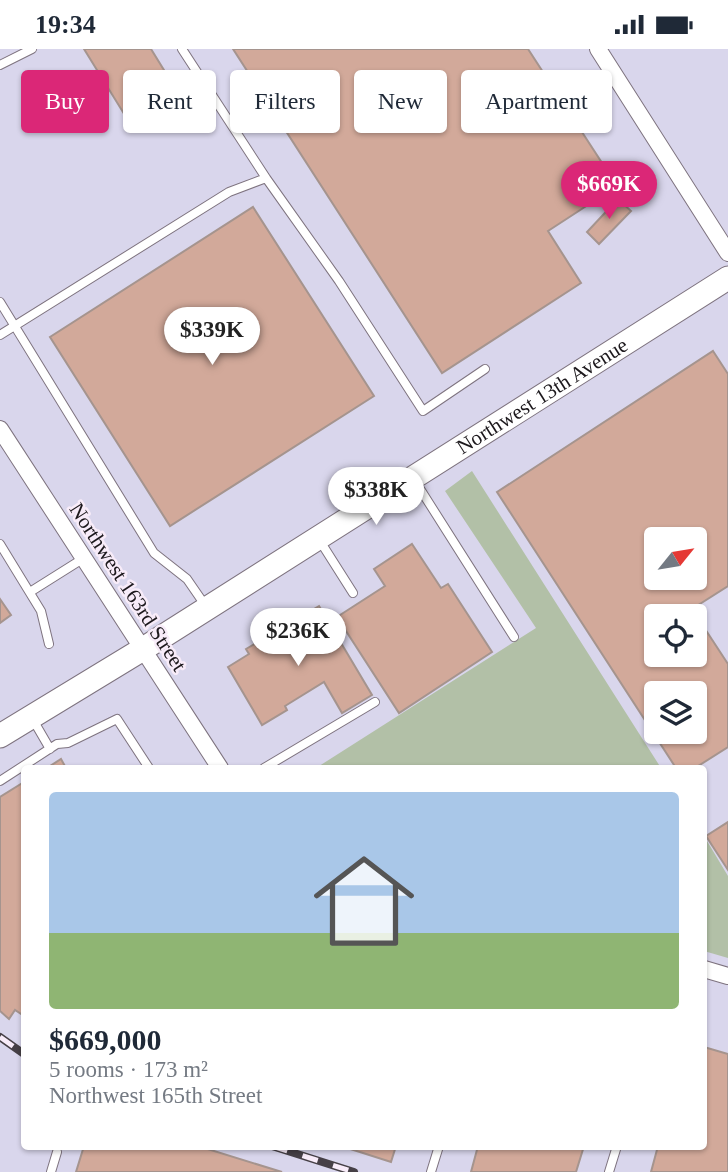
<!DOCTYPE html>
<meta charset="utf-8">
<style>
body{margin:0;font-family:"Times New Roman",serif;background:#f6f6f7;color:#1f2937;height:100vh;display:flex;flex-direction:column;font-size:26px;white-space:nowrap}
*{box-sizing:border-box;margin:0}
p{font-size:23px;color:#747a83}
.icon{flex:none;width:38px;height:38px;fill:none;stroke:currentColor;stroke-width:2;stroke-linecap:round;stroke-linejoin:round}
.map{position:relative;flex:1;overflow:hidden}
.side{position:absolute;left:21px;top:716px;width:686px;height:385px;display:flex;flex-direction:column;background:#fff;border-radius:7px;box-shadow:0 2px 5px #0004}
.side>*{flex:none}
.guide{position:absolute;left:21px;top:21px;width:686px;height:63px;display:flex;gap:14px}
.needle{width:46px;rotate:60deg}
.tools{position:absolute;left:644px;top:478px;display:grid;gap:14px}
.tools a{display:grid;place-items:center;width:63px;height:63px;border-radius:7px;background:#fff;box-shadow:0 2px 5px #0004;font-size:35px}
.price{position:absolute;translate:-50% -60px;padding:0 16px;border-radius:24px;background:#fff;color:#222;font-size:23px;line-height:46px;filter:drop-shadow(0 2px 4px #0008)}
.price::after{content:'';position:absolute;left:50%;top:42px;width:21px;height:16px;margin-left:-10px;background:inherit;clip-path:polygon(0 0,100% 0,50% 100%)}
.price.active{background:#db2777;color:#fff}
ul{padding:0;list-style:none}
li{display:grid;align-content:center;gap:14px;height:371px;padding:0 28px}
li+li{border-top:2px solid #e0e1e3}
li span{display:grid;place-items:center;height:217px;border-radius:7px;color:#555}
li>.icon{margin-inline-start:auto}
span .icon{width:126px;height:126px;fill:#fffc;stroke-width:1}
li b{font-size:30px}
.tag{padding:0 24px;border-radius:7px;background:#fff;box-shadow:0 2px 5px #0004;font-size:24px;line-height:63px}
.tag.active{background:#db2777;color:#fff}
.status{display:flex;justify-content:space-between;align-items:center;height:49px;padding:0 35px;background:#fff;direction:ltr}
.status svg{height:19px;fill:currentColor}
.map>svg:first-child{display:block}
.industrial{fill:#d9d6ec;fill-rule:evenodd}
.green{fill:#b2c0a7}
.building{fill:#d2a99a;stroke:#a5948e;stroke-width:2;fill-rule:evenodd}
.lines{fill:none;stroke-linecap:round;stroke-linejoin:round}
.lane-casing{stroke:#7e737f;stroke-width:10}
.street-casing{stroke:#7e737f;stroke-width:18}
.secondary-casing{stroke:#7e737f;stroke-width:25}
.lane{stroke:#fff;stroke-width:8}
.street{stroke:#fff;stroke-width:16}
.secondary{stroke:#fff;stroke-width:23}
.rail-casing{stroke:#464046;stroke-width:8}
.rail{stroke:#f8ecf9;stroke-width:5;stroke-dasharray:16;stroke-linecap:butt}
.labels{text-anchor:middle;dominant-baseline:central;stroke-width:5;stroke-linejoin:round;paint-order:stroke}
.street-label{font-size:21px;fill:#1c181c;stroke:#f8ecf9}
</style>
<div class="status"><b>19:34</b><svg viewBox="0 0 49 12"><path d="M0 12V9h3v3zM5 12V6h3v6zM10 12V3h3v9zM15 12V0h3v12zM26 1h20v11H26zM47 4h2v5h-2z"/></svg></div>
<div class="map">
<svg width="728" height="1123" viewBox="0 0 728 1123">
<rect width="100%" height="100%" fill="#ebdeec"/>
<path class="industrial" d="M0,0H728V1123H0ZM656,490H695V528H656ZM656,567H695V606H656ZM656,644H695V682H656ZM24,719H704V1097H24Z"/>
<path class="green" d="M472,422L661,719H316L536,579L445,442Z
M704,787L728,827V909L704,902Z"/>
<path class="building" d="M84,0H151L175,39L126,68Z
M233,0H528L617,137L548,182L581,234L442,324Z
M618,150L631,162L599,195L587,183Z
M253,158L374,347L170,477L50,288Z
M713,302L728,325V537L692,560L728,615V698L695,719H676L497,443ZM656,490H695V528H656ZM656,567H695V606H656ZM656,644H695V682H656Z
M412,495L441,539L448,535L492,603L399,664L337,568L385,537L374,520Z
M0,550L11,566L0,574Z
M319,557L372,646L342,664L324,633L285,657L287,661L262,676L228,618L249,605L246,600Z
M61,710L66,719H47Z
M24,733V967L15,961L9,970L0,962V748Z
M728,773V821L706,787Z
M704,998L728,1005V1123H651L658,1097H704Z
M84,1097H198L282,1123H76Z
M341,1097H396L391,1113Z
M478,1097H584L576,1123H471Z"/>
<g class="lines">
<defs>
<path id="lane" d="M0,16L32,0
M266,129L339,232L423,362L485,320
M0,253L154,504L187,530L207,559
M0,286L229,143L266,129L182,0
M415,432L514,588
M320,492L353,544
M0,495L41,562L49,595
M30,543L84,509
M32,669L50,700
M264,719L375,653
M0,732L57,695L68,694L117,670L149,719
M51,1123L57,1103
M431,1123L439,1097
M609,1123L617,1097"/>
<path id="street" d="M598,0L728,204
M0,380L220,719
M704,920L728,927"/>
<g id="secondary">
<path id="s1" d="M0,687L143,600L728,229"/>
</g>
</defs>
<use href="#lane" class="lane-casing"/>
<use href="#street" class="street-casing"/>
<use href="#secondary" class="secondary-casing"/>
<use href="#lane" class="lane"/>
<use href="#street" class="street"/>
<use href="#secondary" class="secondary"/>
<defs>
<path id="rail" d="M0,988L24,1005
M272,1097L354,1123"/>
</defs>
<use href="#rail" class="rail-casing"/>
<use href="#rail" class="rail"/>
</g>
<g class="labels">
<g class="street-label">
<text stroke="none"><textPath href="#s1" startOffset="640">Northwest 13th Avenue</textPath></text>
<text transform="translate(128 538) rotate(57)">Northwest 163rd Street</text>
</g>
</g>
</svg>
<div class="tools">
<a><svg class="needle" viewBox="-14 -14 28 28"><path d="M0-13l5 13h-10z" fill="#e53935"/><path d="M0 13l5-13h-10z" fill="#747a83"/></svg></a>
<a><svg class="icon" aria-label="locate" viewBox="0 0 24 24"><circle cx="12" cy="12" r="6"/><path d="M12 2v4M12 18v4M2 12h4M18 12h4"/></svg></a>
<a><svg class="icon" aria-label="layers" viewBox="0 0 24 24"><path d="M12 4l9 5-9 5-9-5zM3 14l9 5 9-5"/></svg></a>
</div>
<b class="price active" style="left:609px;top:172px">$669K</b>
<b class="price" style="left:212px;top:318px">$339K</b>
<b class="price" style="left:376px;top:478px">$338K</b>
<b class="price" style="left:298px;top:619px">$236K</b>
<div class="guide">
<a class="tag active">Buy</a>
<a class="tag">Rent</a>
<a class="tag">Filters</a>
<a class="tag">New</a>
<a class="tag">Apartment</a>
</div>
<section class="side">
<ul>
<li><span style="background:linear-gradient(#a9c7e8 65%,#8fb573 0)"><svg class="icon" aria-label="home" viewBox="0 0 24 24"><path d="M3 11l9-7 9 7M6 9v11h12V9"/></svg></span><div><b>$669,000</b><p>5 rooms · 173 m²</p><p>Northwest 165th Street</p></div></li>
</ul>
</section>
</div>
